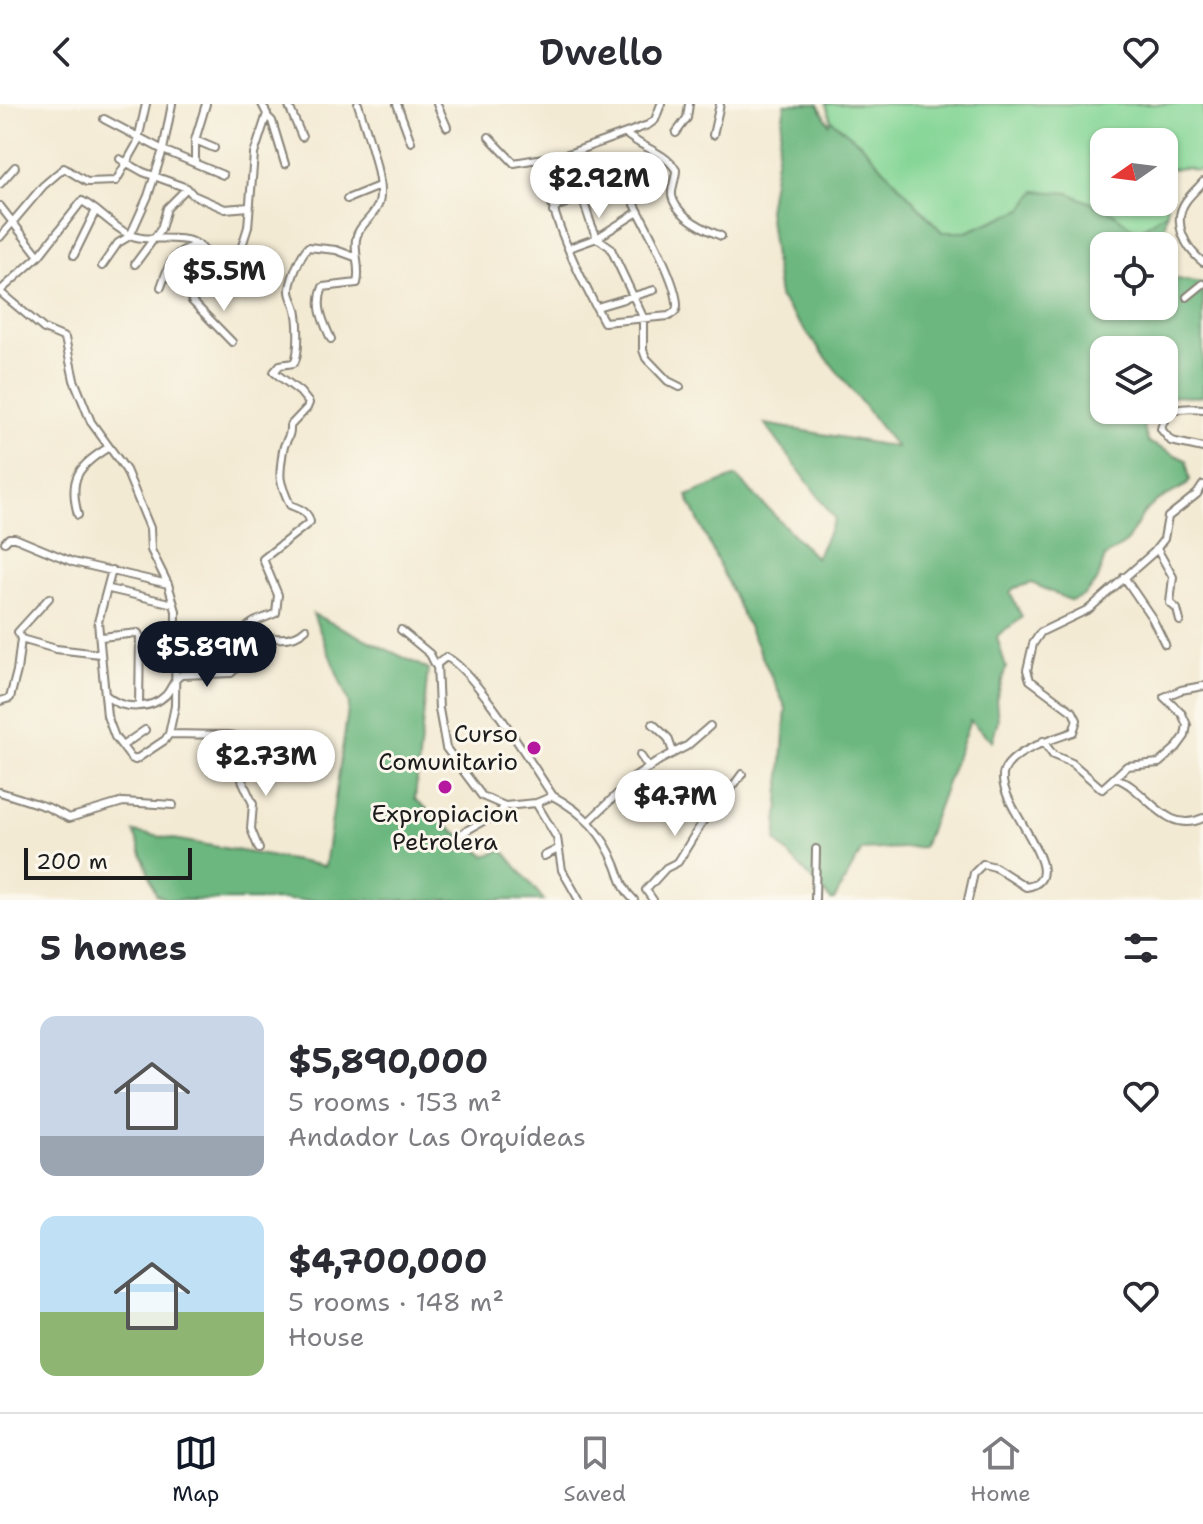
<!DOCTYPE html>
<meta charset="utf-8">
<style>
body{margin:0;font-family:"Shantell Sans",sans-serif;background:#f7f7f7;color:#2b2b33;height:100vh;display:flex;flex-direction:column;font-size:30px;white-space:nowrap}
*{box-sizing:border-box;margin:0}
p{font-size:26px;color:#7c7c81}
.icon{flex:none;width:44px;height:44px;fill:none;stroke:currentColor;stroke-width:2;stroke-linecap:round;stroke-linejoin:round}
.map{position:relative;height:796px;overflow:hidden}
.panel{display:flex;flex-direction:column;background:#fff;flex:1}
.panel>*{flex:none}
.needle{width:52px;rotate:256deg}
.controls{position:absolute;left:1090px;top:24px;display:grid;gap:16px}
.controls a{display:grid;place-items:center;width:88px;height:88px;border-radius:16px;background:#fff;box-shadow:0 2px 6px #0004;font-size:40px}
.scale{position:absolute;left:24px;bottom:20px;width:168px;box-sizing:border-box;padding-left:8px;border:4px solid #1c1c1c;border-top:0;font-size:22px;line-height:28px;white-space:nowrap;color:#1c1c1c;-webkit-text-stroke:6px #fbf7ec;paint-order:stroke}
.price{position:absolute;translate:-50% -68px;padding:0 18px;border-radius:28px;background:#fff;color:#222;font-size:26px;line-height:52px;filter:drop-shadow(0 2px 4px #0008)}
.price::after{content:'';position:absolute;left:50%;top:48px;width:24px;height:18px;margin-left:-12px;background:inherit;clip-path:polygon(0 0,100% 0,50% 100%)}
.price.selected{background:#111827;color:#fff}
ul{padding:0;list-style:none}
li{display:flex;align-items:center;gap:24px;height:200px;padding:0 40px}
li span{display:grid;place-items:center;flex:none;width:224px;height:160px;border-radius:16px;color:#555}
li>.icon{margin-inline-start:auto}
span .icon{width:96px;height:96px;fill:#fffc;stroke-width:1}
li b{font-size:34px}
h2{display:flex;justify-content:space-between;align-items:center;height:96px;padding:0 40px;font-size:34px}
header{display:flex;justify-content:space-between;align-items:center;height:104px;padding:0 40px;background:#fff;font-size:36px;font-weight:600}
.dock{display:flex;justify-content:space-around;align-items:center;height:112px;border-top:2px solid #e1e1e2;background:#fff;font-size:22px;color:#7c7c81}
.dock a{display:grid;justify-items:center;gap:4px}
.dock .selected{color:#111827}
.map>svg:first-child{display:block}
.green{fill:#85d696;stroke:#507959;stroke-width:2}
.forest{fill:#6cb77f;stroke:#446a4e;stroke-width:2}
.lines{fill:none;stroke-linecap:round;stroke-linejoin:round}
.minor-casing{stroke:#888378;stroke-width:10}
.minor{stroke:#fff;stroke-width:6}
.poi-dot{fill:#b5179e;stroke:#fbf7ec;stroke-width:3}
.labels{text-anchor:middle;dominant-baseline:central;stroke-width:6;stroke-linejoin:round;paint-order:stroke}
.poi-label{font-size:24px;fill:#1c1c1c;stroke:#fbf7ec;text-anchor:end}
</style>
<header><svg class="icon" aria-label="back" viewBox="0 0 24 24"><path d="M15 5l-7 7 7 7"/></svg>Dwello<svg class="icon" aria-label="heart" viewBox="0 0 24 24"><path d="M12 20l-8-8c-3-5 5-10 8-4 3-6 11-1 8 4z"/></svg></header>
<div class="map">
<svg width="1203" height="796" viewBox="0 0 1203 796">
<rect width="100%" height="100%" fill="#fbf7ec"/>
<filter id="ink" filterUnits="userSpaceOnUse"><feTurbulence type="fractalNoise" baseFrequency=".0125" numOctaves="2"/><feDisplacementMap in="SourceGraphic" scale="16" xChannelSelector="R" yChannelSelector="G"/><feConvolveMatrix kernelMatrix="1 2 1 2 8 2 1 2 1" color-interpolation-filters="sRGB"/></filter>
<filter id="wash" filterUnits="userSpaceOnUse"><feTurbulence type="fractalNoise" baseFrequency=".006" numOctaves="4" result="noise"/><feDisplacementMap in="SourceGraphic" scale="32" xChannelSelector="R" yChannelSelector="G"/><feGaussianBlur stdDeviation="1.8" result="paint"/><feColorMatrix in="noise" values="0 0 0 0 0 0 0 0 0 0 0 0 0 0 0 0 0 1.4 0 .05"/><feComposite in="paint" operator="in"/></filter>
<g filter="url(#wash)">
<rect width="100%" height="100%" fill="#f3ead3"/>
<path class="green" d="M826,0H1203V62L1198,67L1186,64L1167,65L1164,75V38H1104V98H1164V78L1167,108L1137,128L1113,109L1036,87L1023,105L966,128H942L861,40L831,16Z"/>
<path class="forest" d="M785,0H818L829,20L831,16L861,40L942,128H966L1023,105L1036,87L1069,89L1113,109L1137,128L1167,108L1162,142H1104V202H1164V173L1203,179V292C1190,295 1175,289 1164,295V246H1104V306H1148L1143,320L1148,338L1186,356L1190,376L1187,381L1157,397L1143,410L1126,439L1105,453L1097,477L1083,492L1071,497L1032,479L1014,484L1010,489L1022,513C1015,522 1003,524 997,533L1006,564L996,596L998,616L992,637L970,617L923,743L862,746L834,796H831L776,737L786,604L687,392L736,372L816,454L835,415L765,320L896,343L779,193L768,106Z
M313,510L428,565L415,695L485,752L503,746L544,796H169L156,790L134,728L325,762L349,599Z"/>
</g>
<g filter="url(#ink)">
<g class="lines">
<defs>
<path id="minor" d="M288,0L302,33
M397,0L411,38
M437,0L447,23
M267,12L272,17L285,60
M104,15L163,46L223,71
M676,29L687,14L689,0
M626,30C642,44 665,48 676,66C676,75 671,83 672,92C676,112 704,125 721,132
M713,31L720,0
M489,33L514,59L568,50L648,21L655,16L661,0
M195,36L214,44
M568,50L591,120L597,134L610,143L643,213V246L646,254L668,277L680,283
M120,55L143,68L187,84L193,91L225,105L249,103
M542,55C550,112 577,168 604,218L669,212C674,208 676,209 677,202C678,178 640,111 628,87
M195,58V36L206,0
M1203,78C1198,84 1191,90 1186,97C1171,118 1186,145 1203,158
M0,80L15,63
M347,95L379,82
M0,102L39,152
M553,108L558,102L583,92
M0,133L43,82L64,64L87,78L116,77L137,40L146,0
M242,142L248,123L254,50L267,10L262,0
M569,144L597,134L638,108
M74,151L96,106
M135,160L161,125L167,104L187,84
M102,162L118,139L130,132L148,92L163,46L172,0
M161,183C170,158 171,150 197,140
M0,187L39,152L82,97C99,106 111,121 128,130C152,143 202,120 209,159L192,197L232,238
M0,188L44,225L65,234L74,276L91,318L126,366L150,424L151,446L168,480L176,507L175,602L169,630L165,636L135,656L131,654L115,633L107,612L98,518L112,466
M1187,193L1203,180
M597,203L654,186
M331,235C323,217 315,202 323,183L357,179C361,166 354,150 356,135C358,121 374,114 379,99C385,78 365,22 358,0
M1203,305C1184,303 1166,303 1161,325L1171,337L1203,344
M78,411C68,374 78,362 109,343
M5,438L9,434H15L73,458L168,480
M1157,445L1173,473L1170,499L1177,505L1180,517
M1124,473L1152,514L1165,540
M109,485L174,500
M245,526C264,533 290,541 306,525
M401,526L430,550L436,562
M101,533L138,529L140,533L139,601
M21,535L18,528L49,494
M107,592C122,606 151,606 166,591C172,584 173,576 181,571L231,569C244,559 237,539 246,525C252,516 267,514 276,509L278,491L263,455L310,418C308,407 300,405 290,401C278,374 279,374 283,346C285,335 291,335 290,322L307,304L309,299L300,288L274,268L280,261L294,259C300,249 299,213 295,202C293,196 289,191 290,184C292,172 300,152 308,143L336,146L355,153
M0,597L10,594L17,567L21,535L56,545L100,550
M653,620L668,634L673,648
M169,630L229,631L248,634L242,654V676L253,700L251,725L259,745
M1043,637L1053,651L1072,659L1102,685L1127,662L1159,659L1177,643L1185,632L1187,621L1182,610L1164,593L1181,586L1203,582
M122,642L145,626
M640,651L649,664
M1116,674C1147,685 1165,732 1203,714
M0,688L47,703L69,714L123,698L173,701
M553,692C584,709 603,729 616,762C621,775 623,786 634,796
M536,699L557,734L562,766L579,796
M505,702L482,692L446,644L439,605L437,560L446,553C474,565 534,664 553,692
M590,716L635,673L660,656L687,642L710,622
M455,740L459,731L485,716L496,713L505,702L536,699L553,692
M544,752L558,745
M653,796L646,786L666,764L678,758L703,717L719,701L742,670
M815,796L816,745
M968,796L974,769L983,760L995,763L1026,783C1078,775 992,697 1004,667C1013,646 1054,635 1073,628L1077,616L1073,608L1030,576L1027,566L1033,540L1041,528L1089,505L1154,448L1164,435L1168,413L1197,390L1203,381"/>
</defs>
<use href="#minor" class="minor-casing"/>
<use href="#minor" class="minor"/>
</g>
</g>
<g class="poi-dot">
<circle cx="534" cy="644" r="8"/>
<circle cx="445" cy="683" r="8"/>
</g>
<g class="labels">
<g class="poi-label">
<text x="518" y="630">Curso<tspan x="518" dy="28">Comunitario</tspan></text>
<text x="445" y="710" text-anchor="middle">Expropiacion<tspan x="445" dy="28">Petrolera</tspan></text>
</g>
</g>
</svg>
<div class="controls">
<a><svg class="needle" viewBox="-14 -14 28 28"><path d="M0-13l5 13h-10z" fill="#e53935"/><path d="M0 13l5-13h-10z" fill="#7c7c81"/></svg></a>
<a><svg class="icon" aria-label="locate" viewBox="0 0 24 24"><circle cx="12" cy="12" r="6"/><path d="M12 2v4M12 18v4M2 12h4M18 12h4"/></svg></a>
<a><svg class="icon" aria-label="layers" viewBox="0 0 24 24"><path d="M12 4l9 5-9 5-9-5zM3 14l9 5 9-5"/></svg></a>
</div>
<div class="scale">200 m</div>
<b class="price" style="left:599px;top:116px">$2.92M</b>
<b class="price" style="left:224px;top:209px">$5.5M</b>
<b class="price selected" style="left:207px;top:585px">$5.89M</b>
<b class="price" style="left:266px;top:694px">$2.73M</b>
<b class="price" style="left:675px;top:734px">$4.7M</b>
</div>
<section class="panel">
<h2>5 homes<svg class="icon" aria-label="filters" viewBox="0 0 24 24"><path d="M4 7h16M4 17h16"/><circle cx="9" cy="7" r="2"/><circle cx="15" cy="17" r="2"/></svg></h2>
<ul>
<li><span style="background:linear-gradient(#c9d6e8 75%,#9aa5b1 0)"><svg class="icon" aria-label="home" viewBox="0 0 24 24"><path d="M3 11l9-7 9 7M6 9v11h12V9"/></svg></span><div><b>$5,890,000</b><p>5 rooms · 153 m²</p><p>Andador Las Orquídeas</p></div><svg class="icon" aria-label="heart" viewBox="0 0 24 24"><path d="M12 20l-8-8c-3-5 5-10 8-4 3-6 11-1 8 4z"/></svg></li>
<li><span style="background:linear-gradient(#bfe0f5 60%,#8fb573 0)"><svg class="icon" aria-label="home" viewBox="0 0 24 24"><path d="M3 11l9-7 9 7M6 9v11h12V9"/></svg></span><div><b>$4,700,000</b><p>5 rooms · 148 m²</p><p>House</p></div><svg class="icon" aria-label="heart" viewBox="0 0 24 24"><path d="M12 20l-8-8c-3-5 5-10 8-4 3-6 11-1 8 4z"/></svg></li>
</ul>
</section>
<nav class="dock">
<a class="selected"><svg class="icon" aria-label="map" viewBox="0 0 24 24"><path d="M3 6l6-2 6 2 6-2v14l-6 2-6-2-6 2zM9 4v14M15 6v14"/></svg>Map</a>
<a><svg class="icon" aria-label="saved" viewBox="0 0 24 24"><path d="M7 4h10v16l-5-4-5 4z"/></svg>Saved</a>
<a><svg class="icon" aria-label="home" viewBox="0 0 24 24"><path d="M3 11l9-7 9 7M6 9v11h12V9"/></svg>Home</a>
</nav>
